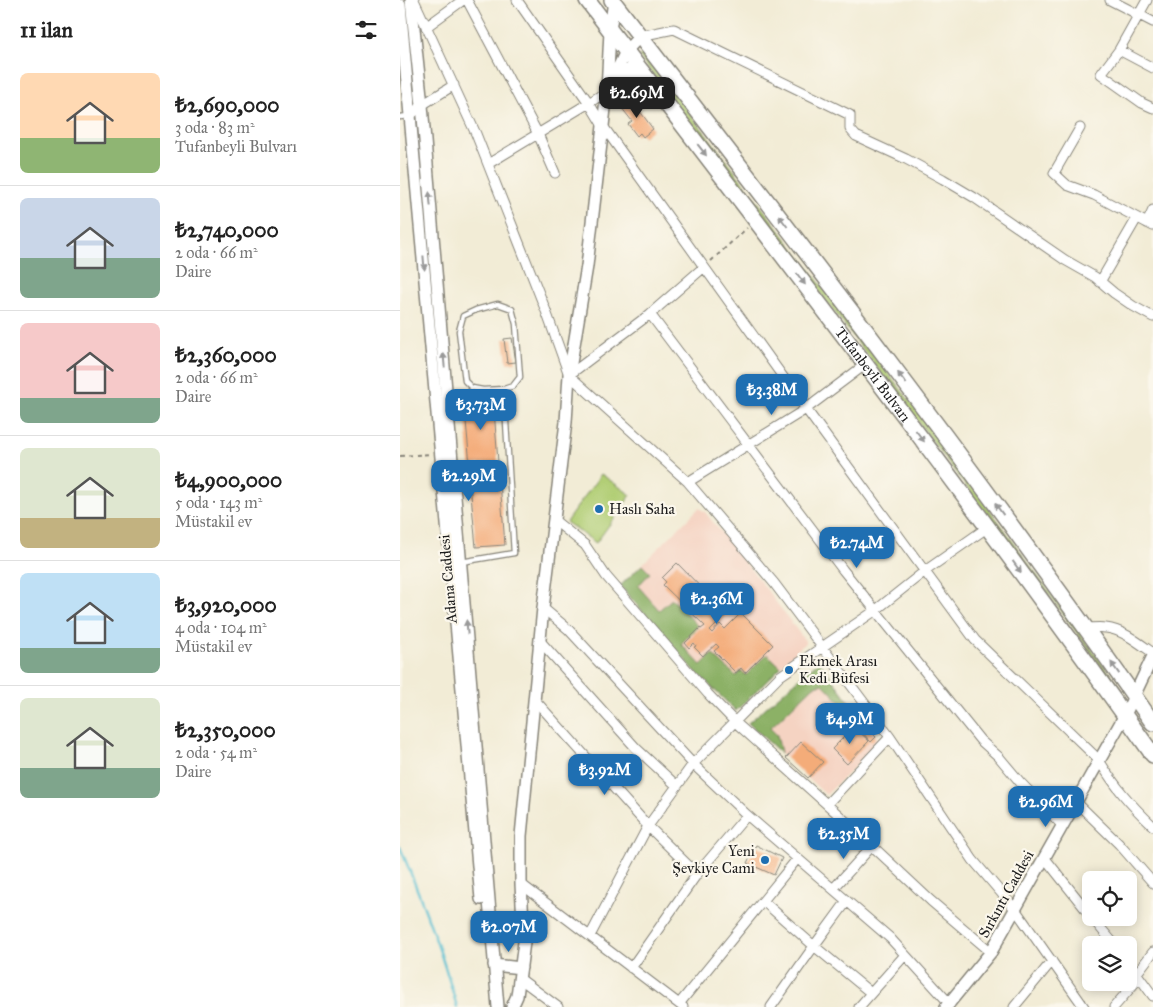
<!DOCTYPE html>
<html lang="tr">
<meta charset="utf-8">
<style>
body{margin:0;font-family:"IM FELL Great Primer",serif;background:#f6f6f6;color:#222;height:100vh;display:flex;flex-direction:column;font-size:19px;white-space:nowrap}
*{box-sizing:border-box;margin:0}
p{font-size:16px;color:#767676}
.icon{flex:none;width:28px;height:28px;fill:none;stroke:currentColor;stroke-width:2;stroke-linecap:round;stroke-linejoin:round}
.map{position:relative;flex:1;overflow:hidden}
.details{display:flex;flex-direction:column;background:#fff;width:400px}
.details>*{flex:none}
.controls{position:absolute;left:682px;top:871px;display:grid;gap:10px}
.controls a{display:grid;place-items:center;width:55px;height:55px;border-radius:8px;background:#fff;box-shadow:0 2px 12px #0003;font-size:25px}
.price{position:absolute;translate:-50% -42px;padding:0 11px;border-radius:10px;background:#1f6fb2;color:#fff;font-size:16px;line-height:32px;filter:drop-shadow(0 1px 2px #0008)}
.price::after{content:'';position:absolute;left:50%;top:30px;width:15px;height:11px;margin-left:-8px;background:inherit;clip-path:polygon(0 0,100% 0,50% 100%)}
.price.on{background:#222;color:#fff}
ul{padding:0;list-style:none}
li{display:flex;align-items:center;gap:15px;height:125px;padding:0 20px}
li+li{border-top:1px solid #e0e0e0}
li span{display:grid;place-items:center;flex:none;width:140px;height:100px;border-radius:8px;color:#555}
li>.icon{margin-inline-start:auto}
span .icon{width:60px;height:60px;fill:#fffc;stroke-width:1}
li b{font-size:21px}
h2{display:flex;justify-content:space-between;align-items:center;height:60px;padding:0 20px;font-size:21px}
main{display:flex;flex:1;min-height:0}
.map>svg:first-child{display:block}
.built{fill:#f5d3c2}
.green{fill:#b1ce75;stroke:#667548}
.forest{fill:#8cb166;stroke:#546641}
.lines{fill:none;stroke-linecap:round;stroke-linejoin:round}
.stream{stroke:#55bfd1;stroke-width:2.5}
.building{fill:#f4ac79}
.lane-casing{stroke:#878479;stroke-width:7}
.street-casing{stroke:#878479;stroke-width:11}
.secondary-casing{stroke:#878479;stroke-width:14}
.highway-casing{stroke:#878479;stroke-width:18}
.path{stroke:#878479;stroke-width:2;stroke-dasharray:4 4;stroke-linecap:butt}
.lane{stroke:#fff;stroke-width:4.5}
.street{stroke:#fff;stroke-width:9}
.secondary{stroke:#fff;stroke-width:11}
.highway{stroke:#fff;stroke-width:15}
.oneway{fill:#999}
.poi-dot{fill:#1f6fb2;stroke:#fbf7ec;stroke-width:2}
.labels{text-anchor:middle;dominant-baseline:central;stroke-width:4.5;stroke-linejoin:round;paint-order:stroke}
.street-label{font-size:15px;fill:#1c1c1c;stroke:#fbf7ec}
.poi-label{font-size:15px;fill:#1c1c1c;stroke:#fbf7ec;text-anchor:start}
</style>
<main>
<section class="details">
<h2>11 ilan<svg class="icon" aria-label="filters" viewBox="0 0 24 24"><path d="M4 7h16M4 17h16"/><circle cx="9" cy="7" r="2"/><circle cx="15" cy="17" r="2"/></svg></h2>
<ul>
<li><span style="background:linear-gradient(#ffd9b3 65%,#8fb573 0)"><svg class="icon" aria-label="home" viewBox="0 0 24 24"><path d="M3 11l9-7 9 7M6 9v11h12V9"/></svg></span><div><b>₺2,690,000</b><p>3 oda · 83 m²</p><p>Tufanbeyli Bulvarı</p></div></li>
<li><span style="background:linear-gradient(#c9d6e8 60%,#7fa58c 0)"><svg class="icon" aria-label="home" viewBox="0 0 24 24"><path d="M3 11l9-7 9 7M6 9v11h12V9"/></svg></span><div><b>₺2,740,000</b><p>2 oda · 66 m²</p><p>Daire</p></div></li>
<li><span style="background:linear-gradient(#f6c9c9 75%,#7fa58c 0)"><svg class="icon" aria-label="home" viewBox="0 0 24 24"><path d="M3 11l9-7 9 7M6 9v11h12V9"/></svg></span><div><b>₺2,360,000</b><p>2 oda · 66 m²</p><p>Daire</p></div></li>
<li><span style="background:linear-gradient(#dfe7d0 70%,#c2b280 0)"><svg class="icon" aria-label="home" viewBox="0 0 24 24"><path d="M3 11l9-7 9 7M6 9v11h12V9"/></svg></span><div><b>₺4,900,000</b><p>5 oda · 143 m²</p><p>Müstakil ev</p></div></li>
<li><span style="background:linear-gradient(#bfe0f5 75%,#7fa58c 0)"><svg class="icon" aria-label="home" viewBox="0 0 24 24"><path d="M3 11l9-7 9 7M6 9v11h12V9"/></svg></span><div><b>₺3,920,000</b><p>4 oda · 104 m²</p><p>Müstakil ev</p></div></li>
<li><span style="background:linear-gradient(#dfe7d0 70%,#7fa58c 0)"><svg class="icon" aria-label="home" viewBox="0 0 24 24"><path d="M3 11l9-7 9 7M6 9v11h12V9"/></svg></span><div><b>₺2,350,000</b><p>2 oda · 54 m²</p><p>Daire</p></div></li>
</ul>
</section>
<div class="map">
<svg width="753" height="1007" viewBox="0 0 753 1007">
<rect width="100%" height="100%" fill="#fbf7ec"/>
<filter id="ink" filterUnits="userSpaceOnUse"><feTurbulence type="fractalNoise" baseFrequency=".02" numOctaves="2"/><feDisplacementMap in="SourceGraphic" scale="10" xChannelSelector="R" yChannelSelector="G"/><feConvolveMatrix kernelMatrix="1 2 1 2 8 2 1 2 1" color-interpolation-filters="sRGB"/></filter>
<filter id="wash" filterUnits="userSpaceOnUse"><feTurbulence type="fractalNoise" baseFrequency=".0096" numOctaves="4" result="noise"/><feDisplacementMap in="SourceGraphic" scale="20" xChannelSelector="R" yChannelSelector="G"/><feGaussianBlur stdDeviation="1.12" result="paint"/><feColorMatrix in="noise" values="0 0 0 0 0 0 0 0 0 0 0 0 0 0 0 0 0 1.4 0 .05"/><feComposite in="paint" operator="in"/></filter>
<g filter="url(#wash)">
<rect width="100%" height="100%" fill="#f2ecd6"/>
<path class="built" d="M299,508L305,512L364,586L406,642L336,711L296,672L220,586Z
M419,661L476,735L479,743L426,795L348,723Z"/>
<path class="green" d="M244,53L518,412L718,685L716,687L650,596L634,578L514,416L239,56Z
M201,474L231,495L196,543L166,522Z"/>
<path class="forest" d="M242,565L250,573L238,586L259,610L272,599L298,626L281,644L301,665L312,654L336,676L341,671L346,675L367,654L381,667L336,711L296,672L220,586Z
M419,661L453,707L449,711L423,684L414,686L370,728L377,735L381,753L348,723Z"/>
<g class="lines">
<path class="stream" d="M0,847C22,900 42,952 57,1007"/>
</g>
<g id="blocks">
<path class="building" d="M231,99L253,129L243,137L240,133L237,136L228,124L232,121L221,107Z
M112,338L116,362L107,363L104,339Z
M93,397L98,462L70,465L64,399Z
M100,482L105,545L76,547L70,484Z
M277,563L327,614L310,631L312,633L320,624L325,629L341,613L373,645L345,673L341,668L336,673L314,651L319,647L316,644L303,656L294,647L296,646L294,643L289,648L285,643L300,628L301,629L305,626L263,585L266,582L262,578Z
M463,723L476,737L471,742L458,728Z
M454,727L469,741L447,764L432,749Z
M401,742L423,762L408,778L386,758Z
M356,845L382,858L374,875L347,863Z"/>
</g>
</g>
<g filter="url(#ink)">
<use href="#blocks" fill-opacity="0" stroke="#878479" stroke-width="1"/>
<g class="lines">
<defs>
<path id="lane" d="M0,117L9,116
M98,304L112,309L116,324L120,377L113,386L104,389L83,390L72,388L65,381L59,331L63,316L76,310Z
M61,562L114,553L104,389"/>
<path id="street" d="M14,0L76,134L146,311L169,375L288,482L374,583L490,737L573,860L615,909L684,1007
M67,0L138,134L155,173
M117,0L189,103L203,126L406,409L575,640L699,760C715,787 731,805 753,826
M710,0L753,22
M747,0L719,50L701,74L742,103L753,108
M26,27L63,0
M240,36L274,29L450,115V129L456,136L506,159L543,179L575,198L665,260L695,277L714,293L733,306L753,317
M719,50L753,68
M10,116L22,105L54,85
M680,128L654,173L667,185L694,195L753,226
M88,164L189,103L207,91
M747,223L753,210
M700,282L737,218
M250,314L443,570L580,740L599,757L620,782L662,825
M169,375L250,314L304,267
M288,482L406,409L466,364
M154,520L185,545L206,576L308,694L335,722L451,826L531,901L591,952
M143,608L168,629L293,764L347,815L490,938L550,1004
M686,628C692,628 700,627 706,628C723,630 739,643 753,653
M140,641L236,748L277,786
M134,699L248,826L297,874
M676,802L719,844L753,883
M427,804L490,737
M644,857L691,916
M121,884L283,1007
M433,889L472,846
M363,901L414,946L471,993
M692,918L715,945
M190,936L248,826L293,764L380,676L476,610L525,571L588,527
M729,963L753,996
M231,968L297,874L347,815
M119,978L158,1007
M279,1004L397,859
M371,1007L414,946L447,901
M459,1007L505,955
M614,1007L652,961
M714,1007L734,984L737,973L753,952"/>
<path id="secondary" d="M11,0L22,105L98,1007
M0,5L81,899
M210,85L226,51L240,36
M94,965L121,968
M112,1007L117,996L124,942L121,884V836L143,608L166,422L169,375L187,266L207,91L210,31L214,0
M546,1007L591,952L725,715L753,656"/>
<g id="highway">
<path id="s1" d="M187,0C378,250 571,498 753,755"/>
<path d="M212,0C396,238 580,476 753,723"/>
<path d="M207,91L226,72H242"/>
</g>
</defs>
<use href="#lane" class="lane-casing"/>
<use href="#street" class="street-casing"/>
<use href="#secondary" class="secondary-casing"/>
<use href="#highway" class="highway-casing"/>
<path class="path" d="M311,261L347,228
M0,456L30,454"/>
<use href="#lane" class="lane"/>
<use href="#street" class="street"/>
<use href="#secondary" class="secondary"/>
<use href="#highway" class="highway"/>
</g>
<defs><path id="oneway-solid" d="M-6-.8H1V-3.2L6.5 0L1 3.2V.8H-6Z" transform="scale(1.25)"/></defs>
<g class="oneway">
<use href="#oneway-solid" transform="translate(302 150) rotate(52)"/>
<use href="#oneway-solid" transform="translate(30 199) rotate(-95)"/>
<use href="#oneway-solid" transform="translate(383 221) rotate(-127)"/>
<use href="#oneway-solid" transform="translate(24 263) rotate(85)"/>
<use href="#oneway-solid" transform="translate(401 279) rotate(53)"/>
<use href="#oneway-solid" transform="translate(44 360) rotate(-95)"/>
<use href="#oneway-solid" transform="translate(502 378) rotate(-127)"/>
<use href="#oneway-solid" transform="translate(520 436) rotate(53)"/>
<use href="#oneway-solid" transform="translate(599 509) rotate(-126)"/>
<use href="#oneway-solid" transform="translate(617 567) rotate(54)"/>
<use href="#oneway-solid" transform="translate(67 627) rotate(-95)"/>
<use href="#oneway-solid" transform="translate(715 668) rotate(-125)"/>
</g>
</g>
<g class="poi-dot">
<circle cx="199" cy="509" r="5"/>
<circle cx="389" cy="670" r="5"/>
<circle cx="365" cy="860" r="5"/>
</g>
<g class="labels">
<g class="street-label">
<text stroke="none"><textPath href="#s1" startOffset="471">Tufanbeyli Bulvarı</textPath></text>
<text transform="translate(48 579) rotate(-95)">Adana Caddesi</text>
<text transform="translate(606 894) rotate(-61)">Sırkıntı Caddesi</text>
</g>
<g class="poi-label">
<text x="209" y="509">Haslı Saha</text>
<text x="399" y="661">Ekmek Arası<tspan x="399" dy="17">Kedi Büfesi</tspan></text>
<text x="355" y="851" text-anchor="end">Yeni<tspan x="355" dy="17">Şevkiye Cami</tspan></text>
</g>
</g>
</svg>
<div class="controls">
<a><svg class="icon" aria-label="locate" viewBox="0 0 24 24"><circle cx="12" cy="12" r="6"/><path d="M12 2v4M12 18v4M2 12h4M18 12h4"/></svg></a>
<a><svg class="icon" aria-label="layers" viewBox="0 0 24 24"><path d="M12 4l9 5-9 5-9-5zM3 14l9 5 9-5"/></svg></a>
</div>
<b class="price on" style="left:237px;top:119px">₺2.69M</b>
<b class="price" style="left:372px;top:416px">₺3.38M</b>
<b class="price" style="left:81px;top:431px">₺3.73M</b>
<b class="price" style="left:69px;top:502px">₺2.29M</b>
<b class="price" style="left:457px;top:569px">₺2.74M</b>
<b class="price" style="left:317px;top:625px">₺2.36M</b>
<b class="price" style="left:450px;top:745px">₺4.9M</b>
<b class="price" style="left:205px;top:796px">₺3.92M</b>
<b class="price" style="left:646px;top:828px">₺2.96M</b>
<b class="price" style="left:444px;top:860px">₺2.35M</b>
<b class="price" style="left:109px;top:953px">₺2.07M</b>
</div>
</main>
